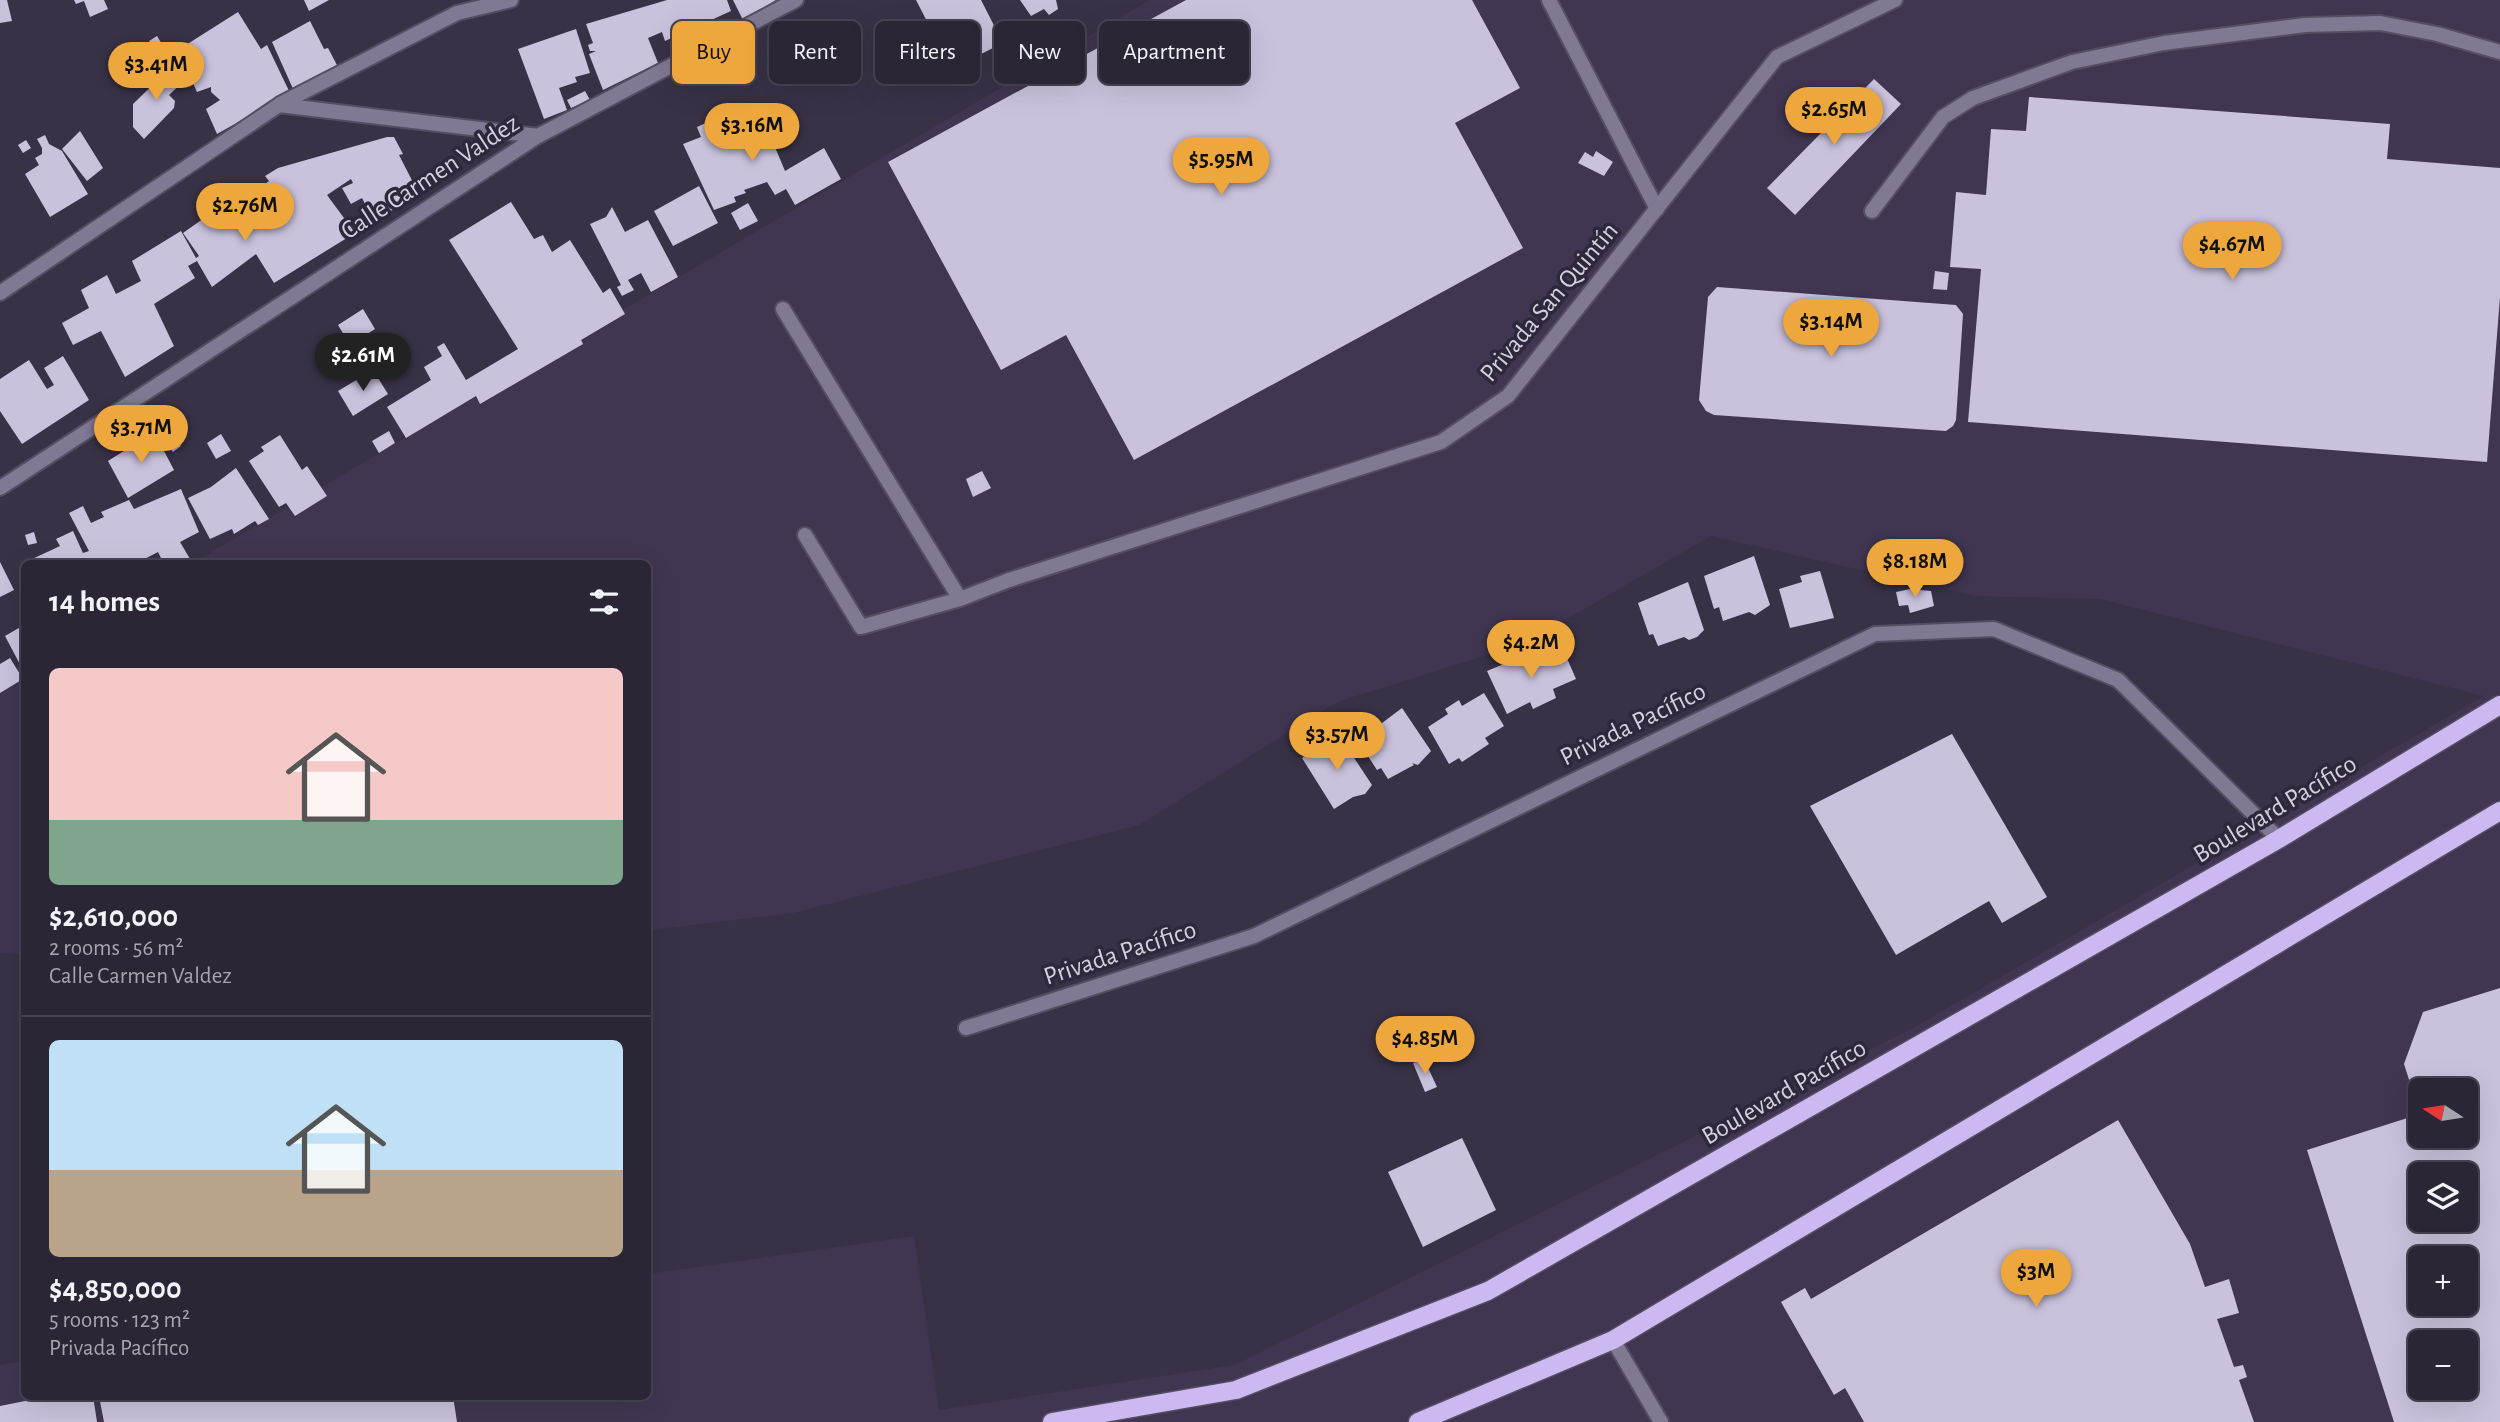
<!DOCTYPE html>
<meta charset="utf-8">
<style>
body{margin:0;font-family:"Alegreya Sans",sans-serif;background:#332e3d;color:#f1f3f6;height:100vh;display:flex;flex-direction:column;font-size:26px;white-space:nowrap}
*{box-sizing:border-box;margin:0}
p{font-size:23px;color:#a6a5ad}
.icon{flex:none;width:38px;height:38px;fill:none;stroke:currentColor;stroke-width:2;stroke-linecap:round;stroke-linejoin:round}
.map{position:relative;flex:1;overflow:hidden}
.panel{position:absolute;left:21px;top:560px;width:630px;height:840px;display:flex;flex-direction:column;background:#2b2635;border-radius:10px;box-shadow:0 7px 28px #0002,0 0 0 2px #474350}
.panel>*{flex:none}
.banner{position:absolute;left:672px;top:21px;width:665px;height:63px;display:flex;gap:14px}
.needle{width:46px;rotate:282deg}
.controls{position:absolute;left:2408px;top:1078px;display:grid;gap:14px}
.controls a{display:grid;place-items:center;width:70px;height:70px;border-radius:10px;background:#2b2635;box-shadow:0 7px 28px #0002,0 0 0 2px #474350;font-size:35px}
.price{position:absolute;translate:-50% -60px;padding:0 16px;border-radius:24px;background:#eea73d;color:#111;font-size:23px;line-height:46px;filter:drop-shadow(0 2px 4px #0008)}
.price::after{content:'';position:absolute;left:50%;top:42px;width:21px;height:16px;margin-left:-10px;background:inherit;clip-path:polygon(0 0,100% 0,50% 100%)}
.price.current{background:#222;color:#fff}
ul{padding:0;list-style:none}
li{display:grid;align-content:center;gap:14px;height:371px;padding:0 28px}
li+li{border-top:2px solid #474350}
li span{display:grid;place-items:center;height:217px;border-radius:10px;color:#555}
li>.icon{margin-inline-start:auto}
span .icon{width:126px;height:126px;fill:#fffc;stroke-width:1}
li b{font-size:30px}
h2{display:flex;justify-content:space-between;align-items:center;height:84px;padding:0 28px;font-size:30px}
.pill{padding:0 24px;border-radius:10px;background:#2b2635;box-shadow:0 7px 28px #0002,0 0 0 2px #474350;font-size:24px;line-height:63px}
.pill.current{background:#eea73d;color:#111}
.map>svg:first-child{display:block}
.built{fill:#403652;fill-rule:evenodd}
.building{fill:#cac2dd;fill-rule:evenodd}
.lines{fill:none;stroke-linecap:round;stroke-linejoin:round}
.service-casing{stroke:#554e62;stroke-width:18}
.minor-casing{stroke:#554e62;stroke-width:18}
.primary-casing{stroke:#554e62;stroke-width:21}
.service{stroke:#817894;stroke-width:14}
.minor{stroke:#817894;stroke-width:14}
.primary{stroke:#ccb9f2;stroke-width:18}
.labels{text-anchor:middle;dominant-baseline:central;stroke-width:7;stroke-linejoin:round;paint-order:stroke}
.street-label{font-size:26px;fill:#d4d0dd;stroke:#2f283c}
</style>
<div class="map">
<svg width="2500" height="1422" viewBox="0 0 2500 1422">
<rect width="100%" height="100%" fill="#393247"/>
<path class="built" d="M1150,0H2500V1422H0V1365L24,1361V1396H648V1274L914,1236L939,1410L1235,1365L1915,1027L2484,696L2100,599L1976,596L1711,536L1525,643L1337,702L1139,825L793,913L648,930V564L193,563ZM2420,1090H2466V1136H2420ZM2420,1174H2466V1220H2420ZM2420,1258H2466V1304H2420ZM2420,1342H2466V1388H2420Z
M24,663V954L0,953V678Z"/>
<path class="building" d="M0,0H7L12,21L0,23Z
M74,0H104L108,9L90,17L84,1L76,4Z
M304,0H329L309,11Z
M667,0H727L731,11L665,41L662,32L648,38L658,63L603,90L589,54L596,51H590L588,45L593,43L586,24Z
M733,0H776L743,20Z
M916,0H981L1003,43L979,55L965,26L940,39L946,52L931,59L921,37L927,34L929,38L934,35Z
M1020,0H1056L1058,9L1049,15L1044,9L1031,16Z
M1186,0H1472L1520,88L1455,123L1523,248L1134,460L1066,335L1001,370L888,162Z
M238,12L261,49L267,45L290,93L217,134L206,109L220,100L211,92V87L197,92L178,50Z
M310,21L324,49L328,48L338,67L294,91L272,42Z
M576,29L590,73L575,77L577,82L559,88L567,110L544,119L518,49Z
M157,36L165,49L157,54L149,41Z
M173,65L187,78L169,95L175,101L174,108L144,139L133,127V104Z
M1874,79L1901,104L1795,215L1767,188Z
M585,91L590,100L571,108L567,100Z
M2029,97L2390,124L2387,159L2500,168V297L2487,462L1968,422L1981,269L1950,267L1956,192L1986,195L1991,129L2026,131Z
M737,109L745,128L764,121L785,171L824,148L841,179L795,205L786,189L775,195L767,182L744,190L746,193L734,197L736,202L714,210L683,144L701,137L697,127Z
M80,131L103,168L87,181L62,149Z
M45,135L49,144L62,151L88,194L50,217L25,174L39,165L35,158L42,154V148L37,139Z
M387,137H394L403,154L399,155L419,194L374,221L362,198L351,204L342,188L353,183L351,179L327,195L355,233L274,283L256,254L212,287L197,261L188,266L195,278L154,304L174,346L125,377L101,331L73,345L62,323L89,308L81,290L107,275L116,294L141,281L132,261L181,231L196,258L199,256L183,233L248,187L252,193L269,181L265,176L278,168Z
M26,140L31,148L23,153L18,145Z
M1596,151L1613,162L1604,176L1578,163L1585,152L1593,157Z
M699,186L718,223L673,246L654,211Z
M511,202L534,239L543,235L552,252L570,240L603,293L610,288L625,314L581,340L583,344L480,404L476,396L406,438L387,407L431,380L424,367L442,356L437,347L444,343L466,380L518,349L449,240Z
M748,203L758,221L740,230L731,213Z
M612,207L625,232L648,220L678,277L651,292L641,273L628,280L634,290L622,296L617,287L621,285L590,224L606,217Z
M1935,271L1949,273L1947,290L1933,289Z
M1717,287L1956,305L1963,314L1956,420L1953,426L1946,431L1714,415L1706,411L1699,400L1708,297Z
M363,309L375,329L350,345L338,325Z
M63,356L89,400L22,444L0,411V379L29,360L47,389L54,385L44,368Z
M373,370L388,394L353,416L338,391Z
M389,431L395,443L379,453L372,441Z
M154,432L174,470L128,498L108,461Z
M221,434L231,451L216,459L207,443Z
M172,435L181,446L173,452L164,441Z
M280,435L302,470L307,466L327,496L295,516L286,503L279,507L249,461L264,451L261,447Z
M236,468L269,519L258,525L255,521L234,534L232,529L210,539L188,498L211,487Z
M982,471L991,488L973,497L966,479Z
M181,489L199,532L180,542L193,564H164L158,552L135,564H32L30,560L60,546L56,539L73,531L83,553L89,551L69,513L83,506L91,523L104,517L101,512L129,500L134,509Z
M34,532L37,543L28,545L25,535Z
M1754,556L1770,605L1755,615L1749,612L1723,621L1719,607L1714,609L1704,576Z
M0,562L14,590L0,597Z
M1820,571L1834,618L1790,628L1779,589L1802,582L1800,576Z
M1688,582L1704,630L1697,637L1689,640L1684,637L1658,646L1653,634L1649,635L1638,603Z
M1910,589L1931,591L1934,606L1910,613L1908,605L1899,606L1896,592Z
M24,625V672L5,636Z
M1556,645L1562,659L1566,656L1576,679L1553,689L1556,698L1533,709L1530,702L1507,714L1487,671L1523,656L1531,672L1538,668L1535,661L1541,659L1538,652Z
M10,658L23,679L0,693V664Z
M1484,693L1504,726L1485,738L1489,744L1462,762L1459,758L1449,764L1428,727L1448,714L1445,709L1459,700L1462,706Z
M1402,708L1431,751L1418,765L1412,763L1414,765L1388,779L1381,768L1377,770L1358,741Z
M1952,734L2047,897L2002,923L1989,901L1896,955L1810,806Z
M1339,735L1372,785L1365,794L1353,797L1334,809L1302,758Z
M2500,988V1422H2394L2307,1150L2420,1114V1136H2466V1090H2420V1114L2404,1064L2423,1012ZM2420,1174H2466V1220H2420ZM2420,1258H2466V1304H2420ZM2420,1342H2466V1388H2420Z
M1424,1059L1437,1087L1425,1092L1413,1063Z
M2118,1120L2190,1244L2205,1287L2229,1279L2239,1313L2217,1319L2234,1367L2243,1365L2247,1377L2239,1380L2254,1422H1864L1845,1388L1834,1395L1781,1302L1805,1288L1811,1299Z
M1462,1138L1496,1210L1423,1247L1388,1172Z
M50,1396H93L97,1422H0V1406Z
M99,1396H453L457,1422H104Z"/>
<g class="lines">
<defs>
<path id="service" d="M1549,0L1657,209
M1872,211L1943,117L1973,98L2072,62L2164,43L2305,25L2380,23L2437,34L2500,52
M783,309L960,599
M805,535L861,627L960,599L1009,580
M1613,1340L1661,1422"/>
<path id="minor" d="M280,104L457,13L511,0
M0,293L279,105L538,136
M0,488L538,136L796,0
M1009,580L1441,442L1508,396L1777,57L1895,0
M966,1028L1254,936L1875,634L1994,629L2118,680L2279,839"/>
<path id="primary" d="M1052,1422L1236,1390L1488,1291L2279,839L2500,705
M1418,1422L1613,1340L2500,811"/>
</defs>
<use href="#service" class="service-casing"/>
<use href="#minor" class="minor-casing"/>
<use href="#primary" class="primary-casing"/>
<use href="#service" class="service"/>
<use href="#minor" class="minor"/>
<use href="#primary" class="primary"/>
</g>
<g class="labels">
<g class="street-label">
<text transform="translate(430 177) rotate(-33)">Calle Carmen Valdez</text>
<text transform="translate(1549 302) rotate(-50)">Privada San Quintín</text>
<text transform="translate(1633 724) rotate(-26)">Privada Pacífico</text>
<text transform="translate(2275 809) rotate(-31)">Boulevard Pacífico</text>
<text transform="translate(1120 953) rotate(-18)">Privada Pacífico</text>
<text transform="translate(1784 1092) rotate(-30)">Boulevard Pacífico</text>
</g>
</g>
</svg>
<div class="controls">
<a><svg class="needle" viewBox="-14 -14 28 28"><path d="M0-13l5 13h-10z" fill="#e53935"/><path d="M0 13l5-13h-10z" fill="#a6a5ad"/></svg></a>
<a><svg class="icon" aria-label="layers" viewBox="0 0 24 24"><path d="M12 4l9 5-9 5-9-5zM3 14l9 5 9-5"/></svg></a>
<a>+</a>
<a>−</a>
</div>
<b class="price" style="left:156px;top:102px">$3.41M</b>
<b class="price" style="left:1834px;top:147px">$2.65M</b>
<b class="price" style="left:752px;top:163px">$3.16M</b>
<b class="price" style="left:1221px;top:197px">$5.95M</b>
<b class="price" style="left:245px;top:243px">$2.76M</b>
<b class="price" style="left:2232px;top:282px">$4.67M</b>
<b class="price" style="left:1831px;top:359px">$3.14M</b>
<b class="price current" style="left:363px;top:393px">$2.61M</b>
<b class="price" style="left:141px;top:465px">$3.71M</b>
<b class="price" style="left:1915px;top:599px">$8.18M</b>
<b class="price" style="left:1531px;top:680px">$4.2M</b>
<b class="price" style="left:1337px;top:772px">$3.57M</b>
<b class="price" style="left:1425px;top:1076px">$4.85M</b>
<b class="price" style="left:2036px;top:1309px">$3M</b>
<div class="banner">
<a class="pill current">Buy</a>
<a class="pill">Rent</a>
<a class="pill">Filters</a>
<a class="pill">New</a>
<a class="pill">Apartment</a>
</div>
<section class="panel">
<h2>14 homes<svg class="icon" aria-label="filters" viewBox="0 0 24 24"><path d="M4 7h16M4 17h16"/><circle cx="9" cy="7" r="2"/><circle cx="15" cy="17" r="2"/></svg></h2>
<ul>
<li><span style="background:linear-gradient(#f6c9c9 70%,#7fa58c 0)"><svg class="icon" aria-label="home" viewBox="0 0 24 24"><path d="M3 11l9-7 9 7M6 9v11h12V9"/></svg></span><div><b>$2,610,000</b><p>2 rooms · 56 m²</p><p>Calle Carmen Valdez</p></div></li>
<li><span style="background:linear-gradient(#bfe0f5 60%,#b9a48a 0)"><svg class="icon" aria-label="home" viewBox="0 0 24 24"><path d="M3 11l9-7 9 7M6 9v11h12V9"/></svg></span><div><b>$4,850,000</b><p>5 rooms · 123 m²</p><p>Privada Pacífico</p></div></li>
</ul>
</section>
</div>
